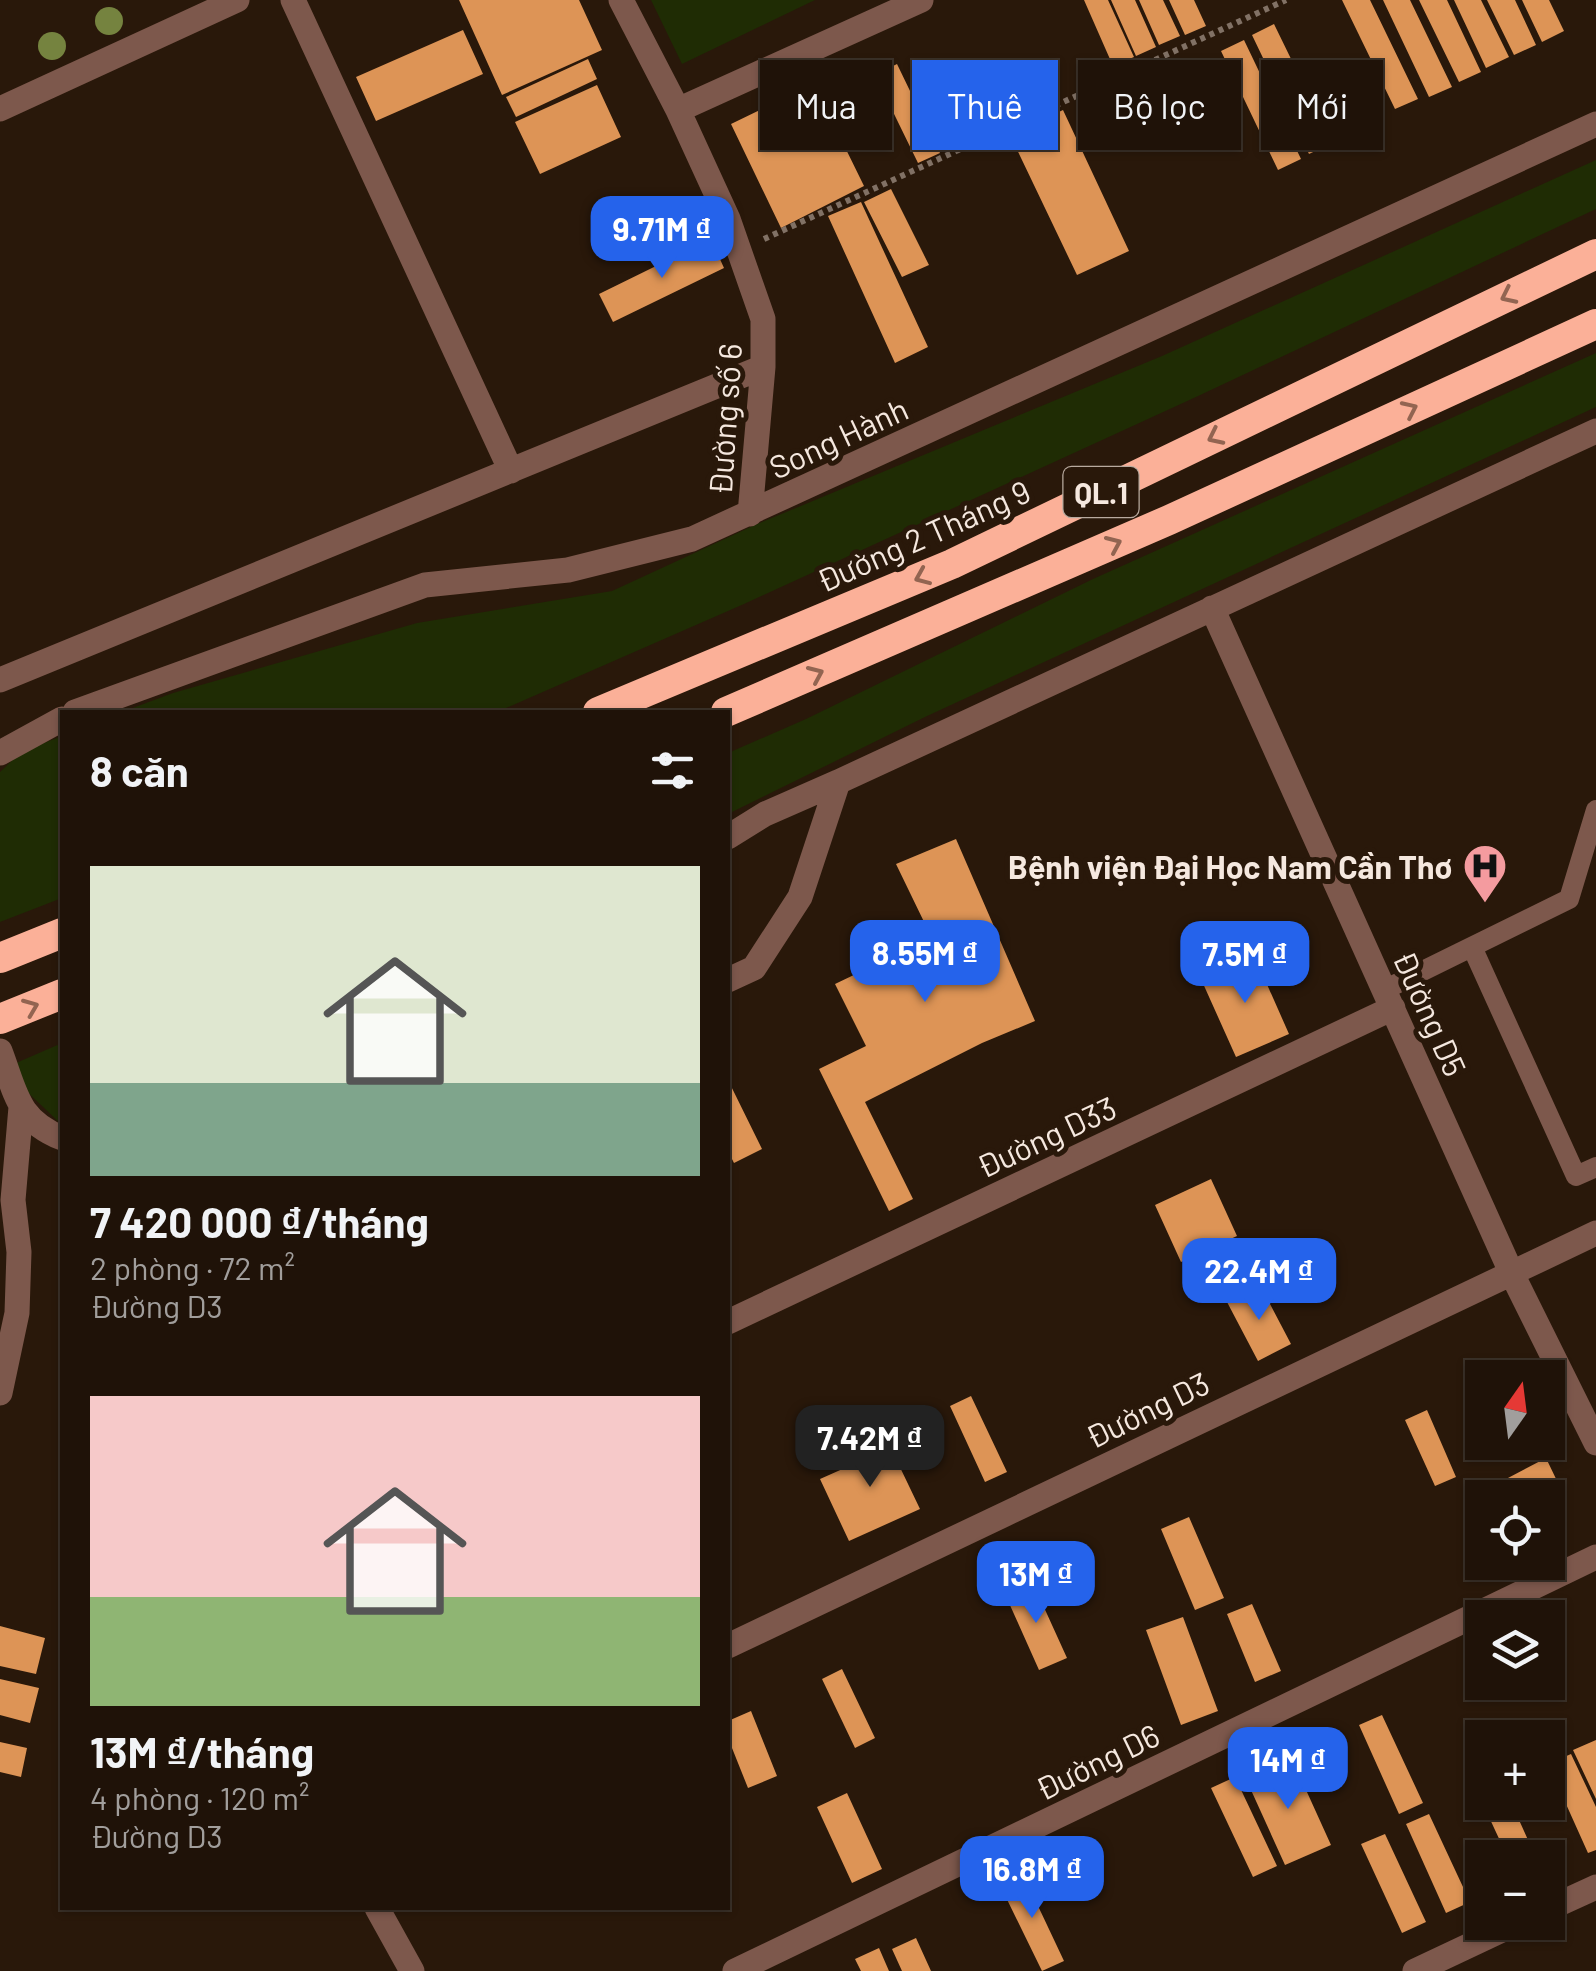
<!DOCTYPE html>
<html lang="vi">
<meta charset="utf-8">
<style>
body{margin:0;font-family:Barlow,sans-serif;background:#271b12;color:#f1f3f6;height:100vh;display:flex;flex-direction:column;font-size:38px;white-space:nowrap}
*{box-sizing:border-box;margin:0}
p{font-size:32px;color:#a19e9c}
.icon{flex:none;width:55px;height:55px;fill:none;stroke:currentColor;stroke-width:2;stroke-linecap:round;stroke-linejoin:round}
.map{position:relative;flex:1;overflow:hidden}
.side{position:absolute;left:60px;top:710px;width:670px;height:1200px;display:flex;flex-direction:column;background:#1f1208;border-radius:0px;box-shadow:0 2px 8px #0004,0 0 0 2px #3c3229}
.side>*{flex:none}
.top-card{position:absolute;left:760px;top:60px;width:685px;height:90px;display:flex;gap:20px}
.needle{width:65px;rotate:14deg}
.tools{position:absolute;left:1465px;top:1360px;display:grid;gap:20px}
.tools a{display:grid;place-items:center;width:100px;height:100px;border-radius:0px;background:#1f1208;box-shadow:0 2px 8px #0004,0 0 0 2px #3c3229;font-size:50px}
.price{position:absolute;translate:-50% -85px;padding:0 22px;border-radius:20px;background:#2563eb;color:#fff;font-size:32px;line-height:65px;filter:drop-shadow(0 2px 5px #0008)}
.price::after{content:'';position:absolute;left:50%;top:60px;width:30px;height:22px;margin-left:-15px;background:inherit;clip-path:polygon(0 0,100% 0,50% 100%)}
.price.active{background:#222;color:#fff}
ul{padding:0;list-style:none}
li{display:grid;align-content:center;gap:20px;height:530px;padding:0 30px}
li span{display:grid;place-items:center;height:310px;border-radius:0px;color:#555}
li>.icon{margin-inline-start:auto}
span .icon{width:180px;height:180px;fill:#fffc;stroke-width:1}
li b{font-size:42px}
h2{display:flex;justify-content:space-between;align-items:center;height:120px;padding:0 30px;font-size:42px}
.tag{padding:0 35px;border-radius:0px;background:#1f1208;box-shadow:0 2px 8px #0004,0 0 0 2px #3c3229;font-size:35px;line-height:90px}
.tag.active{background:#2563eb;color:#fff}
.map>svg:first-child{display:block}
.green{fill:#1f2c04}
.building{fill:#dd9456}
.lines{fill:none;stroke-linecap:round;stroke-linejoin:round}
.path{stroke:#817165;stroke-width:6;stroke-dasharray:5 5;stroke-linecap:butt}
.lane{stroke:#7d584c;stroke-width:20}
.street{stroke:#7d584c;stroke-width:25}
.highway{stroke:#fbb098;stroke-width:30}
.tree{fill:#75833f}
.oneway{stroke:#926451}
.labels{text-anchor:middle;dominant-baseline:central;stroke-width:10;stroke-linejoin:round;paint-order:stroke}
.shield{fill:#29180a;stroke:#b8aa9f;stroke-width:2.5}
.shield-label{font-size:30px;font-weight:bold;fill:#f5e8df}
.street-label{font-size:32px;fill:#f5e8df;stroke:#29180a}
.poi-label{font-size:32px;font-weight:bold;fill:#f5e8df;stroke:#29180a;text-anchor:end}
</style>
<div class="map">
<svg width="1596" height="1971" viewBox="0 0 1596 1971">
<rect width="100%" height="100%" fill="#29180a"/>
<path class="green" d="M651,0H815L682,64Z
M1596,160V209L1196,397L744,604L497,712H122L173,693L417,623L612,591L755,525L1162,356Z
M1596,353V407L925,717L728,814V753L806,719L1093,579Z
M62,736V898L0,922V772L21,752Z
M62,1043V1125L20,1085L16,1063Z"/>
<path class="building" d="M459,0H579L602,50L502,95Z
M1084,0H1108L1134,57L1113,66Z
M1111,0H1135L1156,47L1136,56Z
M1139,0H1163L1180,36L1159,45Z
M1169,0H1194L1206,26L1185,35Z
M1342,0H1370L1418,99L1395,109Z
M1383,0H1410L1452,87L1429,97Z
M1419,0H1447L1481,72L1459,82Z
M1454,0H1481L1509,57L1486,68Z
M1487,0H1515L1536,45L1514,55Z
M1522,0H1549L1564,31L1542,42Z
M1274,24L1332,143L1309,154L1252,35Z
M463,30L483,74L376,121L356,77Z
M1244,40L1301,159L1278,170L1221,51Z
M588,59L597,79L516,117L506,97Z
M897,64L940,153L918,163L875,75Z
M814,84L864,186L781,228L731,124Z
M597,85L621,137L540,174L515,122Z
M1063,110L1129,251L1077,275L1010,135Z
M891,189L929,265L902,277L864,202Z
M861,202L928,347L895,363L828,216Z
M711,239L724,268L613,322L599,294Z
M956,839L1035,1021L982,1043L865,1102L913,1199L889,1211L819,1069L866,1046L835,984L881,962L891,984L942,959L896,864Z
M1254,955L1289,1034L1236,1057L1201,979Z
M728,1080L762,1149L734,1163L728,1151Z
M1211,1179L1237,1236L1181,1262L1155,1205Z
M1260,1285L1291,1344L1258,1361L1227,1302Z
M971,1396L1007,1472L985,1482L950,1406Z
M1427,1410L1456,1477L1435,1486L1405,1420Z
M885,1436L920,1509L849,1541L820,1479L847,1467L842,1457Z
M1546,1458L1558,1483L1529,1498H1482V1521L1470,1498Z
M1189,1517L1224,1598L1195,1610L1161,1529Z
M1032,1581L1067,1658L1039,1670L1005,1594Z
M1252,1604L1281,1671L1255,1682L1227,1614Z
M1183,1617L1218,1711L1181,1725L1146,1630Z
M0,1626L45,1638L36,1674L0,1666Z
M842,1669L875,1738L855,1748L822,1679Z
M0,1679L39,1688L30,1723L0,1715Z
M751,1711L777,1776L748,1788L728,1738V1721Z
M1382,1715L1423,1803L1399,1814L1359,1725Z
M1596,1740V1799L1573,1750Z
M0,1742L27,1748L21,1777L0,1772Z
M1571,1754L1596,1807V1850L1588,1853L1548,1764Z
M1292,1759L1331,1845L1285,1865L1246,1779Z
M1235,1777L1277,1866L1253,1877L1211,1788Z
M847,1793L882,1869L852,1883L817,1807Z
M1482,1802H1511L1536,1858H1508Z
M1429,1814L1470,1902L1446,1913L1406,1824Z
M1385,1834L1426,1922L1402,1933L1361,1844Z
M1022,1872L1064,1961L1042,1971L999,1883Z
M916,1938L931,1971H902L892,1949Z
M879,1948L889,1971H861L855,1959Z"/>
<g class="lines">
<path class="path" d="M764,239L1286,0"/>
<path class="lane" d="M1472,947L1576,1176L1596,1167
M1384,990L1569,899L1596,810"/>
<path class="street" d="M293,0L511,471
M621,0L678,110L728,219L763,319V367L750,514
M0,109L237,0
M678,110L921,0
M1212,608L1511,1272L1596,1443
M0,680L763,367
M75,712L425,585L568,570L692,539L1596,124
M0,753L62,719
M728,837L765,814L838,782
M728,980L754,968L800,897L838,782L1596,431
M0,1051C16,1093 17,1120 62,1138
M728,1322L1393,1008
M0,1393L17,1313L19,1252L13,1200L21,1107
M728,1646L1596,1233
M377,1908L412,1971
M1548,1909L1596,1887
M735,1971L1596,1557
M1415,1971L1519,1922"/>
<path class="highway" d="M598,712L952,564L1596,254
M726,712L1169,520L1596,324
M0,958L62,933
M0,1019L62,994"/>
</g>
<g class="tree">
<circle cx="109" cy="21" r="14"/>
<circle cx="52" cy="46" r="14"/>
</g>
<defs><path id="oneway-chevron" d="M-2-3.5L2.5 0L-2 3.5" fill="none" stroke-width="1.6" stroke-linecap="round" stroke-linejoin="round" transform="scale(2.5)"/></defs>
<g class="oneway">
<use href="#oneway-chevron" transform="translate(1508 296) rotate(154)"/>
<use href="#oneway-chevron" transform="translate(1410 409) rotate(-25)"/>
<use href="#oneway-chevron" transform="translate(1215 437) rotate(154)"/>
<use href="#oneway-chevron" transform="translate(1114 544) rotate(-24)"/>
<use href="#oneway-chevron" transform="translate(922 577) rotate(157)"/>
<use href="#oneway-chevron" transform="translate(816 674) rotate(-24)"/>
<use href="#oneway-chevron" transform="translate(31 1007) rotate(-22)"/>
</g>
<defs>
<symbol id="hospital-pin" viewBox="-11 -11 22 30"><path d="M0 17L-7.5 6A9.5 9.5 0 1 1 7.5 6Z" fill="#f49b9f" stroke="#29180a"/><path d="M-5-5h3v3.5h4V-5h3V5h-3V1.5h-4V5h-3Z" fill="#111"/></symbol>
</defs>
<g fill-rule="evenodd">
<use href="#hospital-pin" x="1460" y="841" width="50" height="68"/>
</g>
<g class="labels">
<rect class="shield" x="1063.5" y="467" width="75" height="50" rx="8"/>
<g class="shield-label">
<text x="1101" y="492">QL.1</text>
</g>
<g class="street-label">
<text transform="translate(724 419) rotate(-86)">Đường số 6</text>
<text transform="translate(838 437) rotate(-25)">Song Hành</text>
<text transform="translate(923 535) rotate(-24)">Đường 2 Tháng 9</text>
<text transform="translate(1431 1013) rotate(66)">Đường D5</text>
<text transform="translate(1046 1136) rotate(-25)">Đường D33</text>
<text transform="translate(1147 1409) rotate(-26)">Đường D3</text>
<text transform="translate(1097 1761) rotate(-26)">Đường D6</text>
</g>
<g class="poi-label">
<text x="1452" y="866">Bệnh viện Đại Học Nam Cần Thơ</text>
</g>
</g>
</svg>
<div class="tools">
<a><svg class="needle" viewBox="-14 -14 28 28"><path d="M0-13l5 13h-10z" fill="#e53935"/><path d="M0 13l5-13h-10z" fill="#a19e9c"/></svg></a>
<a><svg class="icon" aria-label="locate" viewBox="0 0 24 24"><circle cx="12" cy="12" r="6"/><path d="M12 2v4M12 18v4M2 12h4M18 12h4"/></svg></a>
<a><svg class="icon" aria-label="layers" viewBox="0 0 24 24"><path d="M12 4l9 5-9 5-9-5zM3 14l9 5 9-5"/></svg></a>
<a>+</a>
<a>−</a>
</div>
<b class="price" style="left:662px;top:281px">9.71M ₫</b>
<b class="price" style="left:925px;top:1005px">8.55M ₫</b>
<b class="price" style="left:1245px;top:1006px">7.5M ₫</b>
<b class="price" style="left:1259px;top:1323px">22.4M ₫</b>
<b class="price active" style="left:870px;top:1490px">7.42M ₫</b>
<b class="price" style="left:1036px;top:1626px">13M ₫</b>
<b class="price" style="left:1288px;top:1812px">14M ₫</b>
<b class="price" style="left:1032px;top:1921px">16.8M ₫</b>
<div class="top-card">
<a class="tag">Mua</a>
<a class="tag active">Thuê</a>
<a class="tag">Bộ lọc</a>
<a class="tag">Mới</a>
</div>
<section class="side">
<h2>8 căn<svg class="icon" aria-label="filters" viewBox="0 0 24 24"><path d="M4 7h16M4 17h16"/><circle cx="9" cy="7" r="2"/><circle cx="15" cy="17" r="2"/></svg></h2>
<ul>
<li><span style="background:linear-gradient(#dfe7d0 70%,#7fa58c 0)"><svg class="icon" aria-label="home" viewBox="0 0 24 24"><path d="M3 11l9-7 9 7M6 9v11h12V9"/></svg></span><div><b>7 420 000 ₫/tháng</b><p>2 phòng · 72 m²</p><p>Đường D3</p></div></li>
<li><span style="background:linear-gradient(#f6c9c9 65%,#8fb573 0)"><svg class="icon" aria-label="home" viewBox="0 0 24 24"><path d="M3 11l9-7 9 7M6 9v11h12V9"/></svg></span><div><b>13M ₫/tháng</b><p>4 phòng · 120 m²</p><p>Đường D3</p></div></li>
</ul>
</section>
</div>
